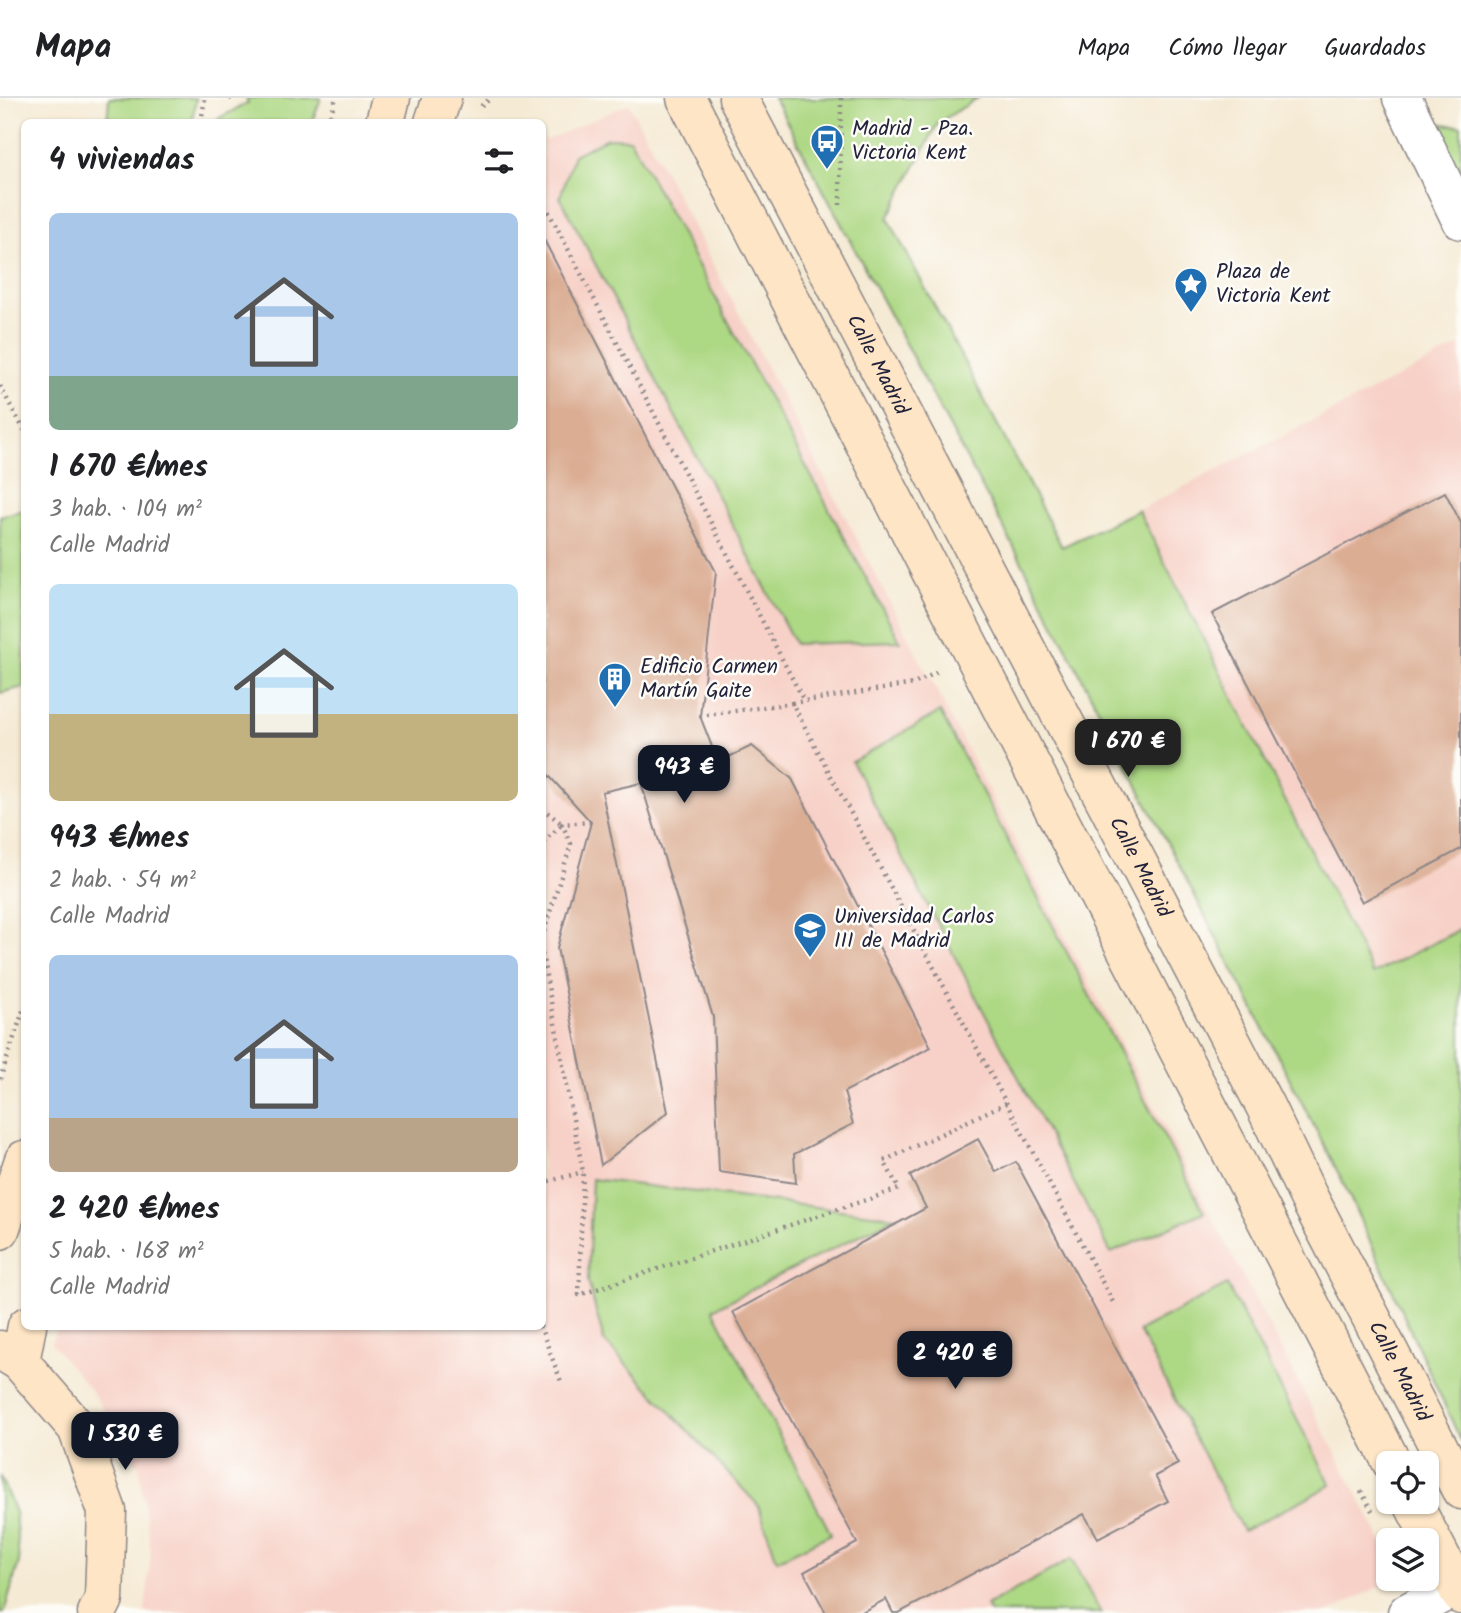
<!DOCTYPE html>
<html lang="es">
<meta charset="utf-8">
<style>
body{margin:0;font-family:Kalam,sans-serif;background:#f6f6f6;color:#202124;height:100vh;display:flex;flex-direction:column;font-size:26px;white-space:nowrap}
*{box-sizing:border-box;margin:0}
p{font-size:23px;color:#757577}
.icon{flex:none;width:38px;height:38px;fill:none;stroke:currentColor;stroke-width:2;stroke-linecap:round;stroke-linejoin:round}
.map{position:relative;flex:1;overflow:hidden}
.panel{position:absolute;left:21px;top:21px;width:525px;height:1211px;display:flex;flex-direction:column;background:#fff;border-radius:10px;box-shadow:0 2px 5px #0004}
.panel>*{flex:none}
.buttons{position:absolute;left:1376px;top:1353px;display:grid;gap:14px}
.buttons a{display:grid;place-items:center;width:63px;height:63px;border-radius:10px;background:#fff;box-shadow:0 2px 5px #0004;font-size:35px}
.price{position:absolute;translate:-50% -60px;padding:0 16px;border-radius:14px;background:#111827;color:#fff;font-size:23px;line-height:46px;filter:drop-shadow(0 2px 4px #0008)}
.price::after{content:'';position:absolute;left:50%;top:42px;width:21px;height:16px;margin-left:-10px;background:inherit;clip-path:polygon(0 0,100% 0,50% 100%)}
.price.selected{background:#222;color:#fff}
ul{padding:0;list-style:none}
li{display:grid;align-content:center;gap:14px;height:371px;padding:0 28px}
li span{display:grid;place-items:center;height:217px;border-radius:10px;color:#555}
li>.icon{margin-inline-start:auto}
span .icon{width:126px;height:126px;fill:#fffc;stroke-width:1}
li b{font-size:30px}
h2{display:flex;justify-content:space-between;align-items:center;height:84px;padding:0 28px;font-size:30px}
header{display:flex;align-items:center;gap:42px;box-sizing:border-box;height:98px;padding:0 35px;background:#fff;border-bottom:2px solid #e0e0e0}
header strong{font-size:33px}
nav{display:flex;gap:38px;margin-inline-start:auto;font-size:24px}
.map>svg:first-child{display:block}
.built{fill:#f7d1c7}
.green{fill:#add884;stroke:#687d60;stroke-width:2}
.building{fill:#dbae94}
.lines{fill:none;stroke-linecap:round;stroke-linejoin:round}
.street-casing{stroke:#8c8688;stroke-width:41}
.secondary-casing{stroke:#8c8688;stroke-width:41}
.path{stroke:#8c8688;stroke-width:4.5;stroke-dasharray:2 5;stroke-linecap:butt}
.street{stroke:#fff;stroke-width:38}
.secondary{stroke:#fde5c5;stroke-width:38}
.labels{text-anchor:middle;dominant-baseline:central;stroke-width:5;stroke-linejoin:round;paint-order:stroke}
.poi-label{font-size:21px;fill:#22223b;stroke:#fdfcf7;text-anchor:start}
.street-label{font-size:21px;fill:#22223b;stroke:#fdfcf7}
</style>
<header>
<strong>Mapa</strong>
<nav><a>Mapa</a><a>Cómo llegar</a><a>Guardados</a></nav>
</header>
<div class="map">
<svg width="1461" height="1515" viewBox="0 0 1461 1515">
<rect width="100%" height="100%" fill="#fdfcf7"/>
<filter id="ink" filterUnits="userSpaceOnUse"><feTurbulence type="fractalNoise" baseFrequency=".0143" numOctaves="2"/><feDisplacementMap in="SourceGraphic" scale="14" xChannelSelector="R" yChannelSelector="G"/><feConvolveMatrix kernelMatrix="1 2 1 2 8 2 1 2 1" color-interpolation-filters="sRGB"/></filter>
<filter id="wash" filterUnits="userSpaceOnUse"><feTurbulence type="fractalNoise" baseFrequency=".00686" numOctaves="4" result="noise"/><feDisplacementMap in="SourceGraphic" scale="28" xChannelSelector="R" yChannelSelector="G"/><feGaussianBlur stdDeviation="1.57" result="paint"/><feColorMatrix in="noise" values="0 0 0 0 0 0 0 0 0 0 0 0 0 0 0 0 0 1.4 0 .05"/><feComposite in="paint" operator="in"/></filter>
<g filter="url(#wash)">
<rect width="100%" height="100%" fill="#f5ead4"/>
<path class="built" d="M629,6L1388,1455V1480L1394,1481L1327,1515H145L151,1455L139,1369L93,1295L51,1245L57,1228H542L543,41L547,42Z
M1461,247V1314L1025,470Z"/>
<path class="green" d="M109,0H196L192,24H107Z
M246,0H321L312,24H217V21L248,5Z
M774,0H978L938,25L888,120L1062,449L1138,412L1373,876L1461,831V1343L1342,1082L1025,470Z
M1432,25L1461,28V84Z
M607,40L630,41L900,543L795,546L560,99L574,57Z
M24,412V589L0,595V418Z
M940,614L1204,1114L1111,1155L852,664Z
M592,1081L896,1119L713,1211L831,1436L777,1462L758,1407L604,1243L588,1183Z
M1227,1187L1331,1387L1243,1433L1139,1233Z
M0,1378L15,1414L19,1464L4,1515H0Z
M1071,1461L1101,1515H990L986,1508Z"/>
<g id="blocks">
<path class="building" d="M542,138L716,474L700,618L718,664L752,648L792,681L931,949L844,994L853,1026L794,1056L796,1085L719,1074L713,919L641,685L602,694L668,1014L601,1067L557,850L591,724L542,670Z
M1445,394L1461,425V751L1362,804L1212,516Z
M978,1041L996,1074L1016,1064L1178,1366L1155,1378L1168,1403L1098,1440L1084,1416L899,1515H893L886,1501L860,1515H826L804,1474L857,1445L733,1214L926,1110L910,1078Z"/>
</g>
</g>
<g filter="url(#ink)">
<use href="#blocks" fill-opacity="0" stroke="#8c8688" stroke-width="2"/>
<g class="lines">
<defs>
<path id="street" d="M1402,0L1461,122
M1407,1515L1456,1488"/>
<g id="secondary">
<path d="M686,0L1392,1365"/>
<path id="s1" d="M738,0L1265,1008L1309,1100L1461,1392"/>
<path d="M385,24L391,0"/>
<path d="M434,24L442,0"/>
<path d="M0,1132L24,1062"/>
<path d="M0,1252L20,1264L77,1330L107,1413L104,1501L97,1515"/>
<path d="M20,1264L27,1228"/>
<path d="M1412,1404L1461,1497"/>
</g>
</defs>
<use href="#street" class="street-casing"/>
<use href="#secondary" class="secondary-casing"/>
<path class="path" d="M231,0L233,3
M481,8L491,0
M201,24L205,0
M328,24L336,0
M542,101L804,603
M840,107L841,0
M0,288L24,332
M792,605L914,586L939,573
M700,618L792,605L1114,1206
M542,710L562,726L542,746
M542,840L571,746L562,726L591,724
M542,856L583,1074L579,1197L899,1091L884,1063L1006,1005
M0,981L24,910
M542,1085L583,1074
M542,1087V1122
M540,1228L562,1286
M1361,1393L1372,1413"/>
<use href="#street" class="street"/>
<use href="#secondary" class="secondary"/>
</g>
</g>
<defs>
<symbol id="bus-pin" viewBox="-11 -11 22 30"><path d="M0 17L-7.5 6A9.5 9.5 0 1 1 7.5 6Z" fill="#1f6fb2" stroke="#fdfcf7"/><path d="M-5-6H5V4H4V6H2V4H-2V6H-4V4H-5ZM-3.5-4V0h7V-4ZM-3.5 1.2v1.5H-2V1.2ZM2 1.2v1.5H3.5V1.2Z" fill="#fff"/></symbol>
<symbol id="sight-pin" viewBox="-11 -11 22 30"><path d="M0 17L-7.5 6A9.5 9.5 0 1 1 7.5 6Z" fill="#1f6fb2" stroke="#fdfcf7"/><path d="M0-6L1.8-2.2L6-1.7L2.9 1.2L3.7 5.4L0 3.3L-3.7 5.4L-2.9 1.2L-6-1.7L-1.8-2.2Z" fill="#fff"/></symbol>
<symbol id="building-pin" viewBox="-11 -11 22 30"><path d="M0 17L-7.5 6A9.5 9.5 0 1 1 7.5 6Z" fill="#1f6fb2" stroke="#fdfcf7"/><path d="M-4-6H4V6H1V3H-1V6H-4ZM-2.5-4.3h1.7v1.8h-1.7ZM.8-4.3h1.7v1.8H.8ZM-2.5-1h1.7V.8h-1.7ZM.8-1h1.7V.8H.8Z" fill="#fff"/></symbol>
<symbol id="university-pin" viewBox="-11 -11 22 30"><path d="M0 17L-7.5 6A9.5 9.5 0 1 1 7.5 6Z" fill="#1f6fb2" stroke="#fdfcf7"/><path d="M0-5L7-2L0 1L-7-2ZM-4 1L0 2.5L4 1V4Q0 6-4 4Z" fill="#fff"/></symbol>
</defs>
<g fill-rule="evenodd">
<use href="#bus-pin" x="808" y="24" width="38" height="52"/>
<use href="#sight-pin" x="1172" y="167" width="38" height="52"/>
<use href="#building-pin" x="596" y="562" width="38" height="52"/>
<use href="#university-pin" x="791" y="812" width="38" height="52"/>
</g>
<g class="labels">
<g class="poi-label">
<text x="852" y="31">Madrid - Pza.<tspan x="852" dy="24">Victoria Kent</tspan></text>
<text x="1216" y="174">Plaza de<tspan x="1216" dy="24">Victoria Kent</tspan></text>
<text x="640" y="569">Edificio Carmen<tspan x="640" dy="24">Martín Gaite</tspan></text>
<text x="834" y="819">Universidad Carlos<tspan x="834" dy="24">III de Madrid</tspan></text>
</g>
<g class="street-label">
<text stroke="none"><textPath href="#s1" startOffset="301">Calle Madrid</textPath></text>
<text stroke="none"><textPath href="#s1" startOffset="868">Calle Madrid</textPath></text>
<text stroke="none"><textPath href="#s1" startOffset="1435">Calle Madrid</textPath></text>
</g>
</g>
</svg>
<div class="buttons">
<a><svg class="icon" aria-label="locate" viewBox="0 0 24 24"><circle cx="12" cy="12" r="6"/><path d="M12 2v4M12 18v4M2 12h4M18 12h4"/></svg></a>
<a><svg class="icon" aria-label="layers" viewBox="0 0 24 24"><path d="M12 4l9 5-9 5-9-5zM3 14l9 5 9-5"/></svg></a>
</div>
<b class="price selected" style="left:1128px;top:681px">1 670 €</b>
<b class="price" style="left:684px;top:707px">943 €</b>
<b class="price" style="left:955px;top:1293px">2 420 €</b>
<b class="price" style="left:125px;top:1374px">1 530 €</b>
<section class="panel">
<h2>4 viviendas<svg class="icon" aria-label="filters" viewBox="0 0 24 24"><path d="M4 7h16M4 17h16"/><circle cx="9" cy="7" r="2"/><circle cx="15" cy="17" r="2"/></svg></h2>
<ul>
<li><span style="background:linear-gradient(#a9c7e8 75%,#7fa58c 0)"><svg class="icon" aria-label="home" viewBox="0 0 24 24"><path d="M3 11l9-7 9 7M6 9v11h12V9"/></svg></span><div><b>1 670 €/mes</b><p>3 hab. · 104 m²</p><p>Calle Madrid</p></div></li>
<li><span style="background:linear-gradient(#bfe0f5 60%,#c2b280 0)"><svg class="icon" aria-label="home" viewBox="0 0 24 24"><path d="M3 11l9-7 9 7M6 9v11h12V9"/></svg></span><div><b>943 €/mes</b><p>2 hab. · 54 m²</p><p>Calle Madrid</p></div></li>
<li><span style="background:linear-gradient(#a9c7e8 75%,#b9a48a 0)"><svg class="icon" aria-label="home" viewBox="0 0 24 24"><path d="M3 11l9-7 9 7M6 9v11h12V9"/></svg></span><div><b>2 420 €/mes</b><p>5 hab. · 168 m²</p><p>Calle Madrid</p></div></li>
</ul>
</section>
</div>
